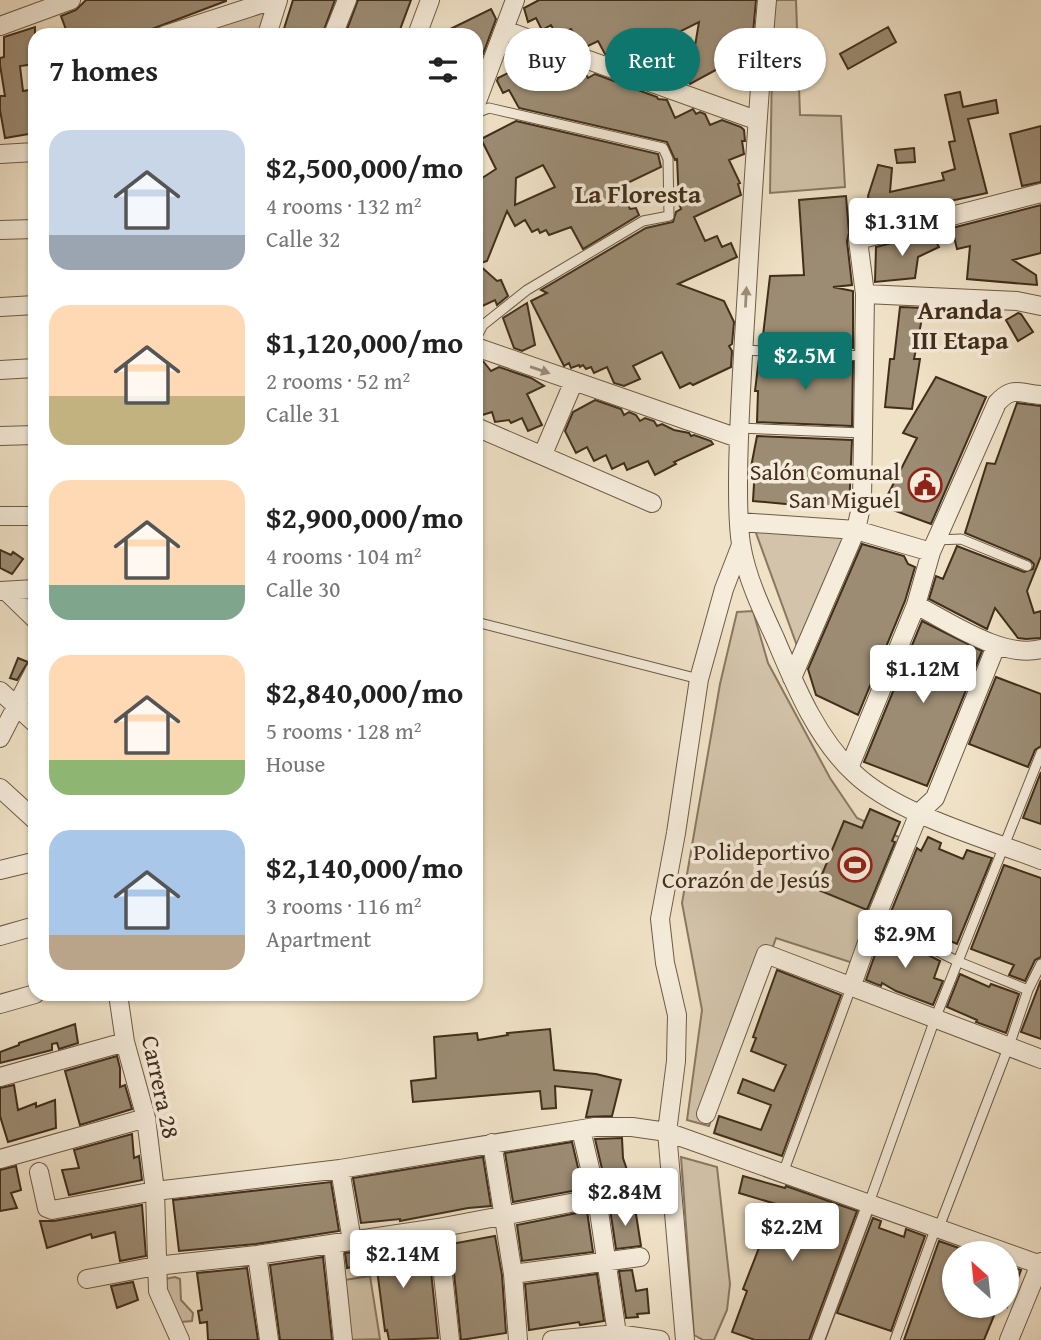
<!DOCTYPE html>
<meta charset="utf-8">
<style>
body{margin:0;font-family:"Gentium Book Plus",serif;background:#f2f2f2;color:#222;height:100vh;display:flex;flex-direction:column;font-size:26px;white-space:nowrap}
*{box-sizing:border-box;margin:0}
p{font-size:23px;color:#767676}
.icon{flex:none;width:38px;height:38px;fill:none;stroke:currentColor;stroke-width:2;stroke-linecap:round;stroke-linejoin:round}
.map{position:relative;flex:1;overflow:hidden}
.details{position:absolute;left:28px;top:28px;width:455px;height:973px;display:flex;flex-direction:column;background:#fff;border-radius:21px;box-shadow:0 2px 5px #0004}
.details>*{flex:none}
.guide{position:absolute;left:504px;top:28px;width:430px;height:63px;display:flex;gap:14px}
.needle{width:46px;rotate:333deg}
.fabs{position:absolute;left:942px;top:1241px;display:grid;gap:14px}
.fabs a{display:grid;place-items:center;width:77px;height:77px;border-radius:50%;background:#fff;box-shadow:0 2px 5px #0004;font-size:35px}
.price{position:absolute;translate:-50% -60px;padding:0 16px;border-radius:7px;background:#fff;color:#222;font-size:23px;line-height:46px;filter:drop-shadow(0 2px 4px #0008)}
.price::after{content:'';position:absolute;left:50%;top:42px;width:21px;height:16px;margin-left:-10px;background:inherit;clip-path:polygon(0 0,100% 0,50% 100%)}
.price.selected{background:#0f766e;color:#fff}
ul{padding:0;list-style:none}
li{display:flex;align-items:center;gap:21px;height:175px;padding:0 21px}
li span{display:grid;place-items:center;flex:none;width:196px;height:140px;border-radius:21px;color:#555}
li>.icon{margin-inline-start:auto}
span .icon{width:84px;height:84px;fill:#fffc;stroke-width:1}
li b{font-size:30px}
h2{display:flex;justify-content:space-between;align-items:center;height:84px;padding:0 21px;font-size:30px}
.pill{padding:0 24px;border-radius:32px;background:#fff;box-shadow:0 2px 5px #0004;font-size:24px;line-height:63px}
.pill.selected{background:#0f766e;color:#fff}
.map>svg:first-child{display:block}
.green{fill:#d2c3aa;stroke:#8a7862;stroke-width:2}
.building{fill:#9c8c74;stroke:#412e1a;stroke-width:2;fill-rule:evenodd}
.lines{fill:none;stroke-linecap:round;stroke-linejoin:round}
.service-casing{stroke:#6d5b45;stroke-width:11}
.pedestrian-casing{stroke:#6d5b45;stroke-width:15}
.minor-casing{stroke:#6d5b45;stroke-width:20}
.service{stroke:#f5ecdb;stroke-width:9}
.pedestrian{stroke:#f5ecdb;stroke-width:12}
.minor{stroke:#f5ecdb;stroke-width:18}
.oneway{fill:#9b8d7a}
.labels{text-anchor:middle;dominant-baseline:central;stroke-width:7;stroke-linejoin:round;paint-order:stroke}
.poi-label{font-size:24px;fill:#412e1a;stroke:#f5ecdb;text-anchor:end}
.street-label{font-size:24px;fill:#412e1a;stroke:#f5ecdb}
.neighbourhood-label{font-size:26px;font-weight:bold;fill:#412e1a;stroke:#f5ecdb}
</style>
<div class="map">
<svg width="1041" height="1340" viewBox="0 0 1041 1340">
<rect width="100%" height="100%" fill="#f0e2c7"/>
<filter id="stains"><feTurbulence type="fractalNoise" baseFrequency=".00286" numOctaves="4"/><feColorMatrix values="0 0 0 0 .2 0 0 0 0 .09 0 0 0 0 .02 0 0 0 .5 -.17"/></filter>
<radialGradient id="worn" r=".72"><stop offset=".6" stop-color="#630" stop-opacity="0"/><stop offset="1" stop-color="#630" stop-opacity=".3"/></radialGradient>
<path class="green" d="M773,0H796L800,115L841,116L845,187L770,193Z
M267,7L262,35H183Z
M752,522L861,527L804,665Z
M753,611L768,663L830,778L857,818L899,837L853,963L776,938L709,1126L687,1120L702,1010L682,903L720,684L737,612Z
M681,1157L717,1167L730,1284L727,1310L714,1340H703L694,1335Z
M370,1276L380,1339L347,1340L338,1281Z
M175,1277L180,1279L181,1300L193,1313L192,1321L181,1322L160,1280Z"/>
<path class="building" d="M86,0H226V1L136,35H68L61,16L76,10Z
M293,0H335L322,35H282Z
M358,0H411L398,35H345Z
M539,0H756L751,55L723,66L690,84L681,72L692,67L686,55L694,52L699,22L623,60L605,54L598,41L586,47L580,45L571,29L557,36L551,25L542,30L536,18L528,22L524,8Z
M491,9L496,19L483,54L476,65V35H438Z
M35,27V64L20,66L23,91L35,89V133L5,138L0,110V96H5L0,65V58L4,57V37Z
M888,27L896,42L848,69L840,54Z
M542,56L559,64L561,63L584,71L588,78L595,74L657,97L658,99L667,100L675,118L693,109L696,114L700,112L705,114L710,125L722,120L741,127L744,130L745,141H742L744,154L729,160L740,183L738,184L741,195L694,217L705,241L717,236L722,247L731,243L737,257L678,284L724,301L734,322L732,344L729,346L732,351L731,367L693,385L690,383L680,388L662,352L633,366L640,379L624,386L614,383L607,367L594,373L591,367L586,369L583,365L580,367L579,365L571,368L569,363L564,366L531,301L547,293L541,290L646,228L673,222L676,212L681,209L679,203L677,159L675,160L667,142L519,108L509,90L503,93L497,81L498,78Z
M960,92L963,107L996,100L998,113L968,119L987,193L872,218L868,196L878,165L892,168L890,192L944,180L942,173L955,169L949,142L955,141L945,95Z
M516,121L658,154L661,167L619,187L630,209L636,208L639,215L583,249L571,227L549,235L546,230L540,233L538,229L532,232L525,220L515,226L507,211L487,261L478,264L497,281L501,280L508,296L497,305L495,300L476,309V182L496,169L481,139ZM543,165L555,187L515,205L516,178Z
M1041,126V182L1022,186L1010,134Z
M914,148L915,162L897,163L895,150Z
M846,196L849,233L847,241L852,285L833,287L853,291V348L762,344L770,276L804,275L799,200Z
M1041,205V253L1013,260L1036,275L1037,285L967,279L970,246L957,249L952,228Z
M931,233L939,247L918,257L915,278L875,282L876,247Z
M527,303L535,345L522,351L514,348L503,318Z
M900,307L924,308L914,359H920L912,409L885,407L890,359H894Z
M1018,313L1021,314L1033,332L1018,341L1006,320Z
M759,358L853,362L852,426L757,422L758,391H755Z
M476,359L483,361L491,371L499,367L531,378L544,386L527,394L542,425L528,431L522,418L511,423L509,420L495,422L492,412L479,416L476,410Z
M936,377L986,397L931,524L882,506L917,438L903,433Z
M595,400L621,409L624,415L629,412L636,415L640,421L645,418L654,421L657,426L662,424L674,430L689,433L691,436L694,435L711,441L713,444L674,462L676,464L655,475L648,461L627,470L624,463L612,469L606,455L594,461L587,447L576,453L565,431L573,412Z
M1017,403L1041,406V556L1027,591L1034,613L1041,611V638L1026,639L1018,638L995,608L987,629L929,599L936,576L943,579L957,546L1024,572L1033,569L1034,564L1030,560L965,533L987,463L995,464Z
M757,436L852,440L849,510L753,501L755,467H751Z
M862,544L904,556L908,564L915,567L905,601L858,715L816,695L808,669Z
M0,550L11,555L13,552L23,559L12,574L0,568Z
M922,621L982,651L927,786L864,762Z
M18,658L28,662L17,680L10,678Z
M996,677L1041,694V746L1035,750L1028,767L969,744Z
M1041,772V824L1023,818Z
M870,809L900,822L892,841L895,842L867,910L816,889L844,821L862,828Z
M928,837L941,843L939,849L963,859L967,850L992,858L957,944L948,940L946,947L888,919L917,848L921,851Z
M1004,865L1041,878V957L1035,960L1025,981L1009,975L1014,965L971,949Z
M883,932L940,961L934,978L943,981L933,1005L896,991L882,983L881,986L866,980Z
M777,970L841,995L782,1156L714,1133L719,1116L761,1130L771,1105L738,1093L743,1079L774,1091L786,1065L751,1051L756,1038L753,1037Z
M960,974L989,987L991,984L1019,994L1006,1033L976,1022L977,1020L947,1007Z
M1041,980V1039L1021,1032Z
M75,1024L78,1043L59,1049L57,1043L52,1044V1050L0,1063V1052L19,1045V1043Z
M550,1029L554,1070L596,1074L621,1080L612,1116L586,1117L592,1090L555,1086L556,1108L542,1109L540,1091L413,1102L411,1081L436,1078L434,1037L477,1033L478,1040L508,1035L507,1033Z
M117,1056L120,1068V1087L125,1085L132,1109L80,1125L65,1071Z
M14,1085L18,1110L36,1103V1107L55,1100L56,1128L8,1142L0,1116V1088Z
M132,1134L134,1158L139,1156L142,1180L69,1195L62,1170L79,1168L74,1150Z
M622,1138L623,1158L632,1185L606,1186L595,1139Z
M572,1142L583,1189L513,1202L505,1153Z
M483,1157L491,1206L468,1208L400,1221V1219L361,1223L353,1178Z
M16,1166L21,1190L11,1193L17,1208L0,1211V1170Z
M743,1176L785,1188L786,1186L857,1211L809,1340H755L732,1332L747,1291L743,1289L776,1204L739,1193Z
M331,1182L339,1231L256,1244L179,1251L173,1200Z
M142,1205L146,1256L120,1261L115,1232L92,1238L91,1234L47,1248L40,1221H54Z
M635,1208L641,1246L616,1249L610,1209Z
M587,1211L593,1252L522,1261L517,1225Z
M873,1218L881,1221L879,1228L904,1237L906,1229L925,1236L891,1331L837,1313Z
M495,1236L502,1275L506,1333L461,1340L451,1244Z
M939,1241L973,1253H954V1306H998L984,1340H904Z
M428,1243L438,1338L389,1340L387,1330L385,1331L376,1262L347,1268L345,1253L386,1247L400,1248Z
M323,1257L332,1340H280L270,1265Z
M1006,1265L1021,1270L1007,1307L1006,1306Z
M247,1268L258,1340H208L207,1322L200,1323L198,1311L202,1310L197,1273Z
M632,1270L636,1291L647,1289L649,1313L637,1314L638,1317L626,1318L619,1271Z
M597,1274L604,1321L580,1325L579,1322L529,1330L525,1284Z
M133,1282L138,1300L117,1308L111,1286Z"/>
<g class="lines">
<defs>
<path id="service" d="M476,113L489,108L663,148L668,159L669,216L643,221L527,290L483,325L476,338
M743,350L864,356
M739,428L863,433
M936,540L961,539L1027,566
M476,622L699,679
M875,920L959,962L1028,990
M783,1173L852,985
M869,1203L935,1019L1041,753
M895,1340L936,1227L941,1222L1011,1040L1028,990L1041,964"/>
<path id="pedestrian" d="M818,1340L869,1203"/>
<path id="minor" d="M767,0C757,112 751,225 744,338C741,387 738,436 738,486C738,505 738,525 741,544C746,576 761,608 775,638C795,685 816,738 855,774C897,814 985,838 1041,860
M0,26L71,0
M504,30L756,120
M165,35L273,0
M267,35L278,0
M333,35L347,0
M417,35L430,0
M476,104L515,0
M0,154L35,152
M0,230L35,229
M865,294L1017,301L1041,306
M0,307L35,305
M476,347L738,438
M0,370L35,368
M476,427L652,503
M0,436L35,435
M543,454L574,381
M0,516H35
M739,522L856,530L931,552
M0,591L35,589
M6,591L35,619
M916,605C950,622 1002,659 1041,649
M792,678L856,530L862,502L865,294L858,240L1041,193
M0,691L35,723
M0,738L35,670
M849,768L916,605L931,552L997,403C1013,385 1020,394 1041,395
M0,788L35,820
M0,870L33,862
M0,936L35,926
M852,985L875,920L919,813L935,798L996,646
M118,994L125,1042L146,1118L155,1191L158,1291L180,1340
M0,1004L35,994
M0,1077L125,1042
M706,1114L766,954L1041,1059
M581,1130L597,1198L617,1334
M492,1143L513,1274L518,1340
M0,1159L146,1118
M340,1169L352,1241
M39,1172L47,1208L52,1210L155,1191L340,1169L595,1127H632L667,1132L1041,1265
M438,1228L450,1340
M333,1244L343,1340
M257,1255L269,1340
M513,1274L640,1257
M87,1279L156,1266L257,1255L438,1228L597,1198L671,1195
M552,1340L617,1334L660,1340
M685,1340L667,1132L676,1061L677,1015L665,963L660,919L676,833L699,679L724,589L741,545
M1009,1340L1041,1262"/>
</defs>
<use href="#service" class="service-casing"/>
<use href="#pedestrian" class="pedestrian-casing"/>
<use href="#minor" class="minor-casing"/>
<use href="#service" class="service"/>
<use href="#pedestrian" class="pedestrian"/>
<use href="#minor" class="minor"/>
</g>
<defs><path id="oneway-solid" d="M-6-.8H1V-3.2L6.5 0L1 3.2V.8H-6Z" transform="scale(1.75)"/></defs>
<g class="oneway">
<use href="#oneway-solid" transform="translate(746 297) rotate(-87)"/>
<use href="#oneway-solid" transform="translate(540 370) rotate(19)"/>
</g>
<defs>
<symbol id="civic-ring" viewBox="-11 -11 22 22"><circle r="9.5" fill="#f5ecdb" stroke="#8f2418" stroke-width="1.5"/><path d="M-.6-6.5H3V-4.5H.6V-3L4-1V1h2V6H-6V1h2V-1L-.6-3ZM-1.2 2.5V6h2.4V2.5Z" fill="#8f2418"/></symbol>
<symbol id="stadium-ring" viewBox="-11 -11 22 22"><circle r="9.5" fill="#f5ecdb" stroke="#8f2418" stroke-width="1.5"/><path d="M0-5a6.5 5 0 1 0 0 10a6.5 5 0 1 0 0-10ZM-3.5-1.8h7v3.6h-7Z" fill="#8f2418"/></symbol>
</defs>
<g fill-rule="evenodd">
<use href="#civic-ring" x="906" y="466" width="38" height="38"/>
<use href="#stadium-ring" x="836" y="846" width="38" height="38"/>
</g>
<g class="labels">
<g class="poi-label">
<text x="900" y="471">Salón Comunal<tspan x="900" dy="28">San Miguel</tspan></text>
<text x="830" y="851">Polideportivo<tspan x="830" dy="28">Corazón de Jesús</tspan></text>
</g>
<g class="street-label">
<text transform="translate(161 1087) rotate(78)">Carrera 28</text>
</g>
<g class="neighbourhood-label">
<text x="638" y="193">La Floresta</text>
<text x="960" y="309">Aranda<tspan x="960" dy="30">III Etapa</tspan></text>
</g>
</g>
<rect width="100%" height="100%" filter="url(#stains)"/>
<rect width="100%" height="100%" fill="url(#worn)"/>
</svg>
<div class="fabs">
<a><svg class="needle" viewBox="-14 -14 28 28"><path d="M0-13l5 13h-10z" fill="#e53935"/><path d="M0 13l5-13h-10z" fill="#767676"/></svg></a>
</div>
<b class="price" style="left:902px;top:258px">$1.31M</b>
<b class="price selected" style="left:805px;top:392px">$2.5M</b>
<b class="price" style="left:923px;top:705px">$1.12M</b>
<b class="price" style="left:905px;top:970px">$2.9M</b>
<b class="price" style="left:625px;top:1228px">$2.84M</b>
<b class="price" style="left:792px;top:1263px">$2.2M</b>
<b class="price" style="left:403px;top:1290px">$2.14M</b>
<div class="guide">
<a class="pill">Buy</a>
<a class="pill selected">Rent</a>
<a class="pill">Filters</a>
</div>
<section class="details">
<h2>7 homes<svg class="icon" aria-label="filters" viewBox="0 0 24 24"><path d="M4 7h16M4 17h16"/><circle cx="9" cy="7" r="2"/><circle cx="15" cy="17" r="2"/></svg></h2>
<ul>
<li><span style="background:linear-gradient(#c9d6e8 75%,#9aa5b1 0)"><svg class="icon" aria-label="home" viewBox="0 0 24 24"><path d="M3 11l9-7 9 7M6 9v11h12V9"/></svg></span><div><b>$2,500,000/mo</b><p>4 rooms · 132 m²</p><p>Calle 32</p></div></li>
<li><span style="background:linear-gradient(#ffd9b3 65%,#c2b280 0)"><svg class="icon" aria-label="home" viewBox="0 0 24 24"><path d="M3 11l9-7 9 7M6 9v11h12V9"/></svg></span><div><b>$1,120,000/mo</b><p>2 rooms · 52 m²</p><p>Calle 31</p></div></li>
<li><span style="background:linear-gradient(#ffd9b3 75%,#7fa58c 0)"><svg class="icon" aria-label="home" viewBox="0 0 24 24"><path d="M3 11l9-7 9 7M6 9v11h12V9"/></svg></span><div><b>$2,900,000/mo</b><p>4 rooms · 104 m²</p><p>Calle 30</p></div></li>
<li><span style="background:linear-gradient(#ffd9b3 75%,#8fb573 0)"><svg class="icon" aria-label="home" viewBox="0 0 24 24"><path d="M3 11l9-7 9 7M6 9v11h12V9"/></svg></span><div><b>$2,840,000/mo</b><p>5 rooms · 128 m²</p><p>House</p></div></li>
<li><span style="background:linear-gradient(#a9c7e8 75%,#b9a48a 0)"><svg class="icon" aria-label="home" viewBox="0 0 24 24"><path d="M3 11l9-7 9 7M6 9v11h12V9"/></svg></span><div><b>$2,140,000/mo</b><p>3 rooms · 116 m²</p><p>Apartment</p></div></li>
</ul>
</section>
</div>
